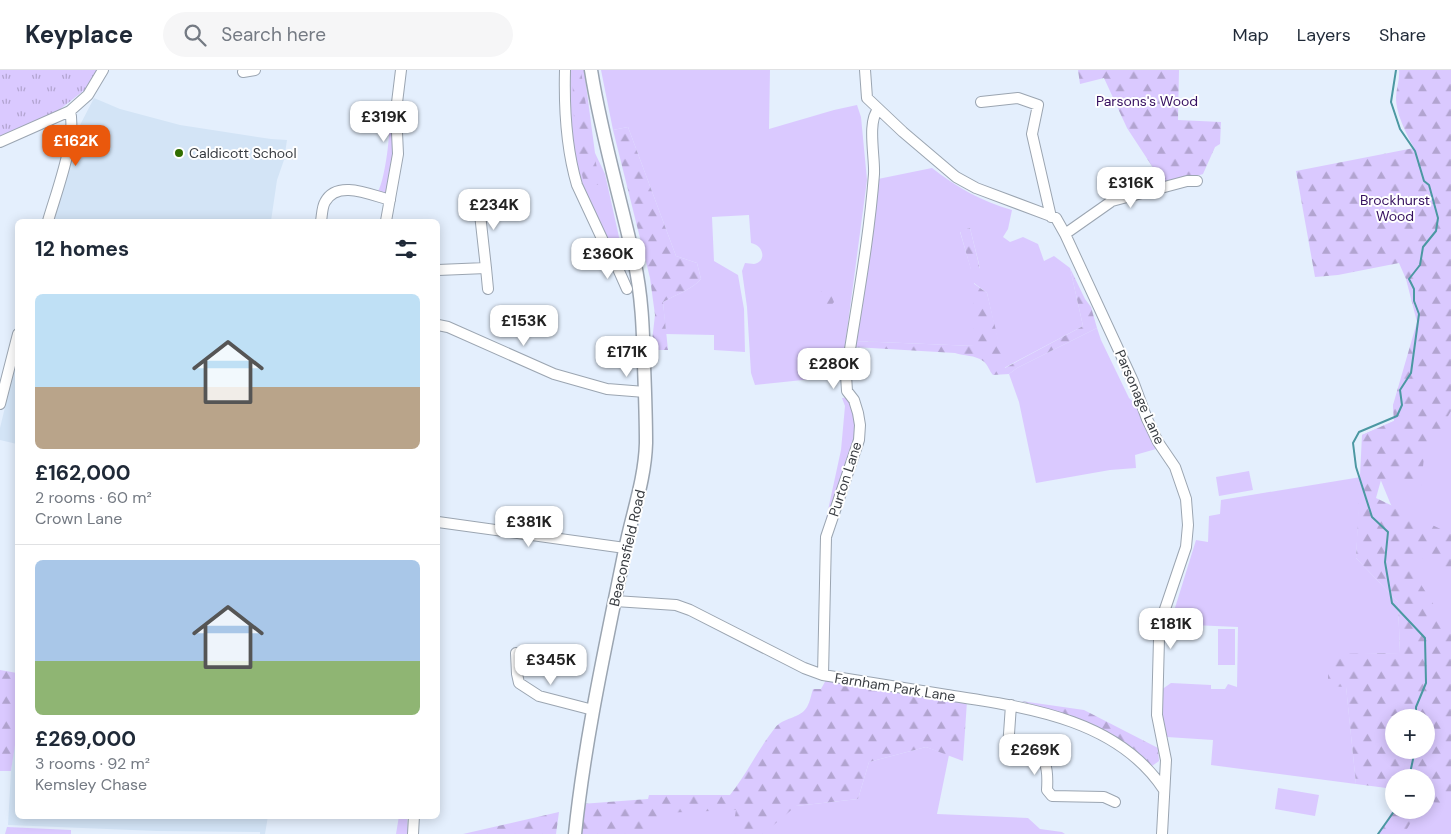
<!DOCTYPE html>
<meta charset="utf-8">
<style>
body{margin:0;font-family:"DM Sans",sans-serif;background:#f6f6f7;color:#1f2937;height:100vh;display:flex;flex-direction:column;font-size:19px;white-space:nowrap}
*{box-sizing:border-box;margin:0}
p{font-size:16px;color:#747a83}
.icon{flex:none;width:28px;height:28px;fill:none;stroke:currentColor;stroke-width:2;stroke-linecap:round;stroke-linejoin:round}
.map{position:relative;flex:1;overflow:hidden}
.details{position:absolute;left:15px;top:149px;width:425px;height:600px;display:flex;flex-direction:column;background:#fff;border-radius:8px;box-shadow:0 2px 12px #0003}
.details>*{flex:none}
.controls{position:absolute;left:1385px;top:639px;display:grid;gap:10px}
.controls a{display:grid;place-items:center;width:50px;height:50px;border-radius:50%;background:#fff;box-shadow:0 2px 12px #0003;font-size:25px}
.price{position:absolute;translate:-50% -42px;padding:0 11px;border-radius:10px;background:#fff;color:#222;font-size:16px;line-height:32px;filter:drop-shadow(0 1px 2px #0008)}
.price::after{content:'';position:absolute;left:50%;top:30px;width:15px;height:11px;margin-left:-8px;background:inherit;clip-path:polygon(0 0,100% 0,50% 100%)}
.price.active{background:#ea580c;color:#fff}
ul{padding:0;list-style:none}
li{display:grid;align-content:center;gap:10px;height:265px;padding:0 20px}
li+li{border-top:1px solid #e0e1e3}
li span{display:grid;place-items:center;height:155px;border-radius:8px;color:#555}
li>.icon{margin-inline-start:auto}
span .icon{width:90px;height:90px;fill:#fffc;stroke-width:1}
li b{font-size:21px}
h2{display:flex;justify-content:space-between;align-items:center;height:60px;padding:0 20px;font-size:21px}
header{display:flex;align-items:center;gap:30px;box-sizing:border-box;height:70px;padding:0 25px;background:#fff;border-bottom:1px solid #e0e1e3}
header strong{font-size:24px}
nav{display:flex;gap:28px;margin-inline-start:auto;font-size:18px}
.search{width:350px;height:45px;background:#f6f6f7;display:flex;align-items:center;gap:12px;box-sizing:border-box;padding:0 18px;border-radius:28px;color:#747a83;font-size:19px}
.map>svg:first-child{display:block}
.built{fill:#d3e4f6}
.grass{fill:#dac9ff;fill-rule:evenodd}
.forest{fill:url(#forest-firs);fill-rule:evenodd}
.park{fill:url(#park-tufts)}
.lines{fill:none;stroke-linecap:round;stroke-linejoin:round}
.stream{stroke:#4b98a2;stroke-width:2}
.minor-casing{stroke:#9ba5b1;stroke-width:12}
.major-casing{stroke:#9ba5b1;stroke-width:15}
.minor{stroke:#fff;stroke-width:10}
.major{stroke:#fff;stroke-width:12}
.poi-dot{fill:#316e00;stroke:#fff;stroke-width:2}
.labels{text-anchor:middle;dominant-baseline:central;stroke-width:4;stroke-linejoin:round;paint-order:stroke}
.park-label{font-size:14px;fill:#361060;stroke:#fff}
.poi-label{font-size:14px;fill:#383c41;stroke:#fff;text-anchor:start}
.street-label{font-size:14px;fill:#383c41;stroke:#fff}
</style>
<header>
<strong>Keyplace</strong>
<div class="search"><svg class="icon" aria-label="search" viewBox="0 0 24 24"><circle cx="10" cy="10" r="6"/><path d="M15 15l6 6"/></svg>Search here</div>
<nav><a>Map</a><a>Layers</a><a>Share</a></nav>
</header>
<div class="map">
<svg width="1451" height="764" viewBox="0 0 1451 764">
<defs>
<pattern id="forest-firs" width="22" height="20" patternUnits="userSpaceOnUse" patternTransform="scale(1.25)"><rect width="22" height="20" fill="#dac9ff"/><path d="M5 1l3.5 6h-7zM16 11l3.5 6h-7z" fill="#b2a4d0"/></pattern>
<pattern id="park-tufts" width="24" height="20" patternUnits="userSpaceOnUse" patternTransform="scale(1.25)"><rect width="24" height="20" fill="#dac9ff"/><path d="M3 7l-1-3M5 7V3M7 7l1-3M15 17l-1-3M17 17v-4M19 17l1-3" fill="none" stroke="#b2a4d0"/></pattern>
</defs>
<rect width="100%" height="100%" fill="#e4effd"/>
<path class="built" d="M94,28L120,39L180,55L271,69L287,70L284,90L277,110L271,151H54L79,57Z
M17,287V374L0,370V358Z
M17,656L18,746H268L265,764H260V762L157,761L8,755L11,701Z"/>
<path class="grass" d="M568,0H584L595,83L605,104L623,185L614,187L582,118L571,74Z
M601,0H770L769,59L834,40L857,35L861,47L867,110L841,306L755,315L751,303L747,237L742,201L745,193C748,193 751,194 754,194C767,192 764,175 751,173L749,145L712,147L714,191L738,205L744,239L745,282L714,280V265L666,264L663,232C675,225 693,219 701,209L697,193L676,186L628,57L613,60Z
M389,57H393C397,78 391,101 387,122L383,125L377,123C384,114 390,69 389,57Z
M932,98C958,118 981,131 1012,140L1008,159L1003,167L1010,172L1023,167L1038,174L1044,191L1054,186L1070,198L1083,256L1004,298L987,223L974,213V276L855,271L862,240L878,109ZM970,158L980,198L979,199H971L960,162Z
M1451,249V764H1377L1398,740H1426V648L1396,447L1362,365L1394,351L1393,335Z
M1097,258L1101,270L1129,328C1143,339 1149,363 1156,379L1135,385L1136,398L1110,400L1036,413L1019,332L1009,304L1017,298Z
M850,327L859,356L831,441L825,454L841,380L845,336L842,328Z
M1249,401L1253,420L1219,426L1216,407Z
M1361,407L1356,488L1398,532L1400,583L1328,585L1346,616L1356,714L1211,695L1213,670L1167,667L1163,652L1161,620L1171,613L1211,615V619H1225L1228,614L1237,617L1238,557L1170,554L1196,470L1208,472L1209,446L1220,444L1221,430Z
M1218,559H1235V595H1218Z
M926,677L949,685L937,744L1028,748L1040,759L1062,762L1065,764H585L588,741L796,736L858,729L869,692Z
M1278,718L1319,725L1315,746L1275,739Z
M399,746H407L408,764H396Z
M7,757L71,760V764H5Z"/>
<path class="forest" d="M572,0H581L589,57L600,114L585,118L575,73Z
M1078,0H1179L1178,50L1221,52L1220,74L1215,77L1203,104L1165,116L1127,58L1104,8L1080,14Z
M1399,0H1451V341L1424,387L1421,416L1381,410L1376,428L1451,464V505L1420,487L1413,502L1451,562V733L1426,732V708H1394V719L1356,714L1346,617L1328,616V584L1400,583L1398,532L1356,488L1362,365L1394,351L1393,335L1417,252L1406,209L1399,193L1338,205L1315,207L1296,101L1414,78C1407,65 1396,44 1396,28C1396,19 1400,10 1399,0ZM1394,648H1426V680H1394Z
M628,57L676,186L697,193L701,209C693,219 675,225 663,232L668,280H651L655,245L650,208L613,60Z
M970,158L980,199L971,200L960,161Z
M1070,198L1085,229L1091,237L1097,258L1017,298L1009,304L993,305C989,301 988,294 983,291C975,285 964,286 955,283L854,277L855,271L974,276L973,213L987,223L1005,298L1083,256Z
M822,221L831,223L834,232C828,241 823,240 813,237V227Z
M0,600L17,603L18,656L11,701H0Z
M826,610L967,631L963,691L926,677L869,692L858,729L796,736L763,764H732L736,740L661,743L645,764H579L581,734L648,729L649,725H730C747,704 758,679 775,658C783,647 800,649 807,637C810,632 811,625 813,619H821Z
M1021,631L1084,640L1158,678L1159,691L1152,696C1120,662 1065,645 1021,631Z
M1394,737V740H1418L1404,764H1380Z
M559,742L556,764H463Z"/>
<path class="park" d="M0,0H98L87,18L54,44L0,69Z"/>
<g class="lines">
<path class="stream" d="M1396,0L1391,32L1400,59L1415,81L1424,111L1429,115L1438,148L1436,161L1423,177L1420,195L1409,209L1414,219V231L1419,244L1411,303L1400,320L1402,335L1397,346L1359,362L1353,373L1356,397L1372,447L1388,462L1385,492L1392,533L1425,568L1426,613L1416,637V648
M1409,708L1415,680
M1378,764L1395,740"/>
<defs>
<path id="minor" d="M565,0C564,38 566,78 577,115L612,190L617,192L634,190
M865,0L867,28L903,62L956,107L976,118L1056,148L1065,164L1133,311L1147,349L1158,372L1175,397L1186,429L1188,455L1186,477L1165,539L1159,569L1157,645L1166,690L1162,764
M243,2L255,0
M981,32L1018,28L1038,35L1032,64L1051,147
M0,72L70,41L88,25L103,0
M478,126L486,198
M48,151C56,123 77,68 70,41
M321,151C322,146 322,137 325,132C337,109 371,125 390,130
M386,151L398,84L396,41L401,0
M1065,164L1112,131L1187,111H1197
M615,192L627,219
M438,200L486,198L488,219
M438,255L448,257L554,304L607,319L645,322
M0,334L18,264
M438,452L625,478
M615,531L676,535L690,540L804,598L823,605C864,612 906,618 947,625C1024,637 1117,648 1164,720
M516,583L517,604L519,613L539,626L593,640
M823,605L826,467L859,370L860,355L858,343L854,330L847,321L846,305C856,238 869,171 874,104C875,88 867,51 878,40
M1011,635L1008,678C1032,696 1050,671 1047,720L1052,726L1104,727L1115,732
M413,764L414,746"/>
<path id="major" d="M575,764C585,668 606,574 625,480C632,444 645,410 646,373C646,347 645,321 644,295C643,260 642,225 634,190C620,126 601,64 591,0"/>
</defs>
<use href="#minor" class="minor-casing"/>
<use href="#major" class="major-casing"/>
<use href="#minor" class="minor"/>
<use href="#major" class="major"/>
</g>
<circle class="poi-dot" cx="179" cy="83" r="5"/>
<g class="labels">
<g class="park-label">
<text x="1147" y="31">Parsons's Wood</text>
<text x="1395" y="130">Brockhurst<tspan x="1395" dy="16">Wood</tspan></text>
</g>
<g class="poi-label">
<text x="189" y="83">Caldicott School</text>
</g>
<g class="street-label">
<text transform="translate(1140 327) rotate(66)">Parsonage Lane</text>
<text transform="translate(845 409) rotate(-72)">Purton Lane</text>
<text transform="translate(627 478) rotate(-77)">Beaconsfield Road</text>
<text transform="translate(895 617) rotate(9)">Farnham Park Lane</text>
</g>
</g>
</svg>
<div class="controls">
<a>+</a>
<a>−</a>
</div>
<b class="price" style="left:384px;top:73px">£319K</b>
<b class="price active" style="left:76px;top:97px">£162K</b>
<b class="price" style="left:1131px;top:139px">£316K</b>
<b class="price" style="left:494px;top:161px">£234K</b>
<b class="price" style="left:608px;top:210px">£360K</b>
<b class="price" style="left:524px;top:277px">£153K</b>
<b class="price" style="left:627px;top:308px">£171K</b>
<b class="price" style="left:834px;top:320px">£280K</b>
<b class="price" style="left:529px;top:478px">£381K</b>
<b class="price" style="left:1171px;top:580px">£181K</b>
<b class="price" style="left:551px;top:616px">£345K</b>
<b class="price" style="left:1035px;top:706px">£269K</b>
<section class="details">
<h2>12 homes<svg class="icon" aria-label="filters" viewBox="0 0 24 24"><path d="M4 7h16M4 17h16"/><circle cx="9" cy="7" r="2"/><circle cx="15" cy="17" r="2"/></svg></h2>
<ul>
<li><span style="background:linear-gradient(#bfe0f5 60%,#b9a48a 0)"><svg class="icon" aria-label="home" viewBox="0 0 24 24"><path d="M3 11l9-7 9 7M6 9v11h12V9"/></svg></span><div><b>£162,000</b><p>2 rooms · 60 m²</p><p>Crown Lane</p></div></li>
<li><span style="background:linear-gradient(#a9c7e8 65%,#8fb573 0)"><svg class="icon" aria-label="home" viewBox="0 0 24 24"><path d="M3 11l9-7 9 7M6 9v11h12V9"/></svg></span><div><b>£269,000</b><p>3 rooms · 92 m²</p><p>Kemsley Chase</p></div></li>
</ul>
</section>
</div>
